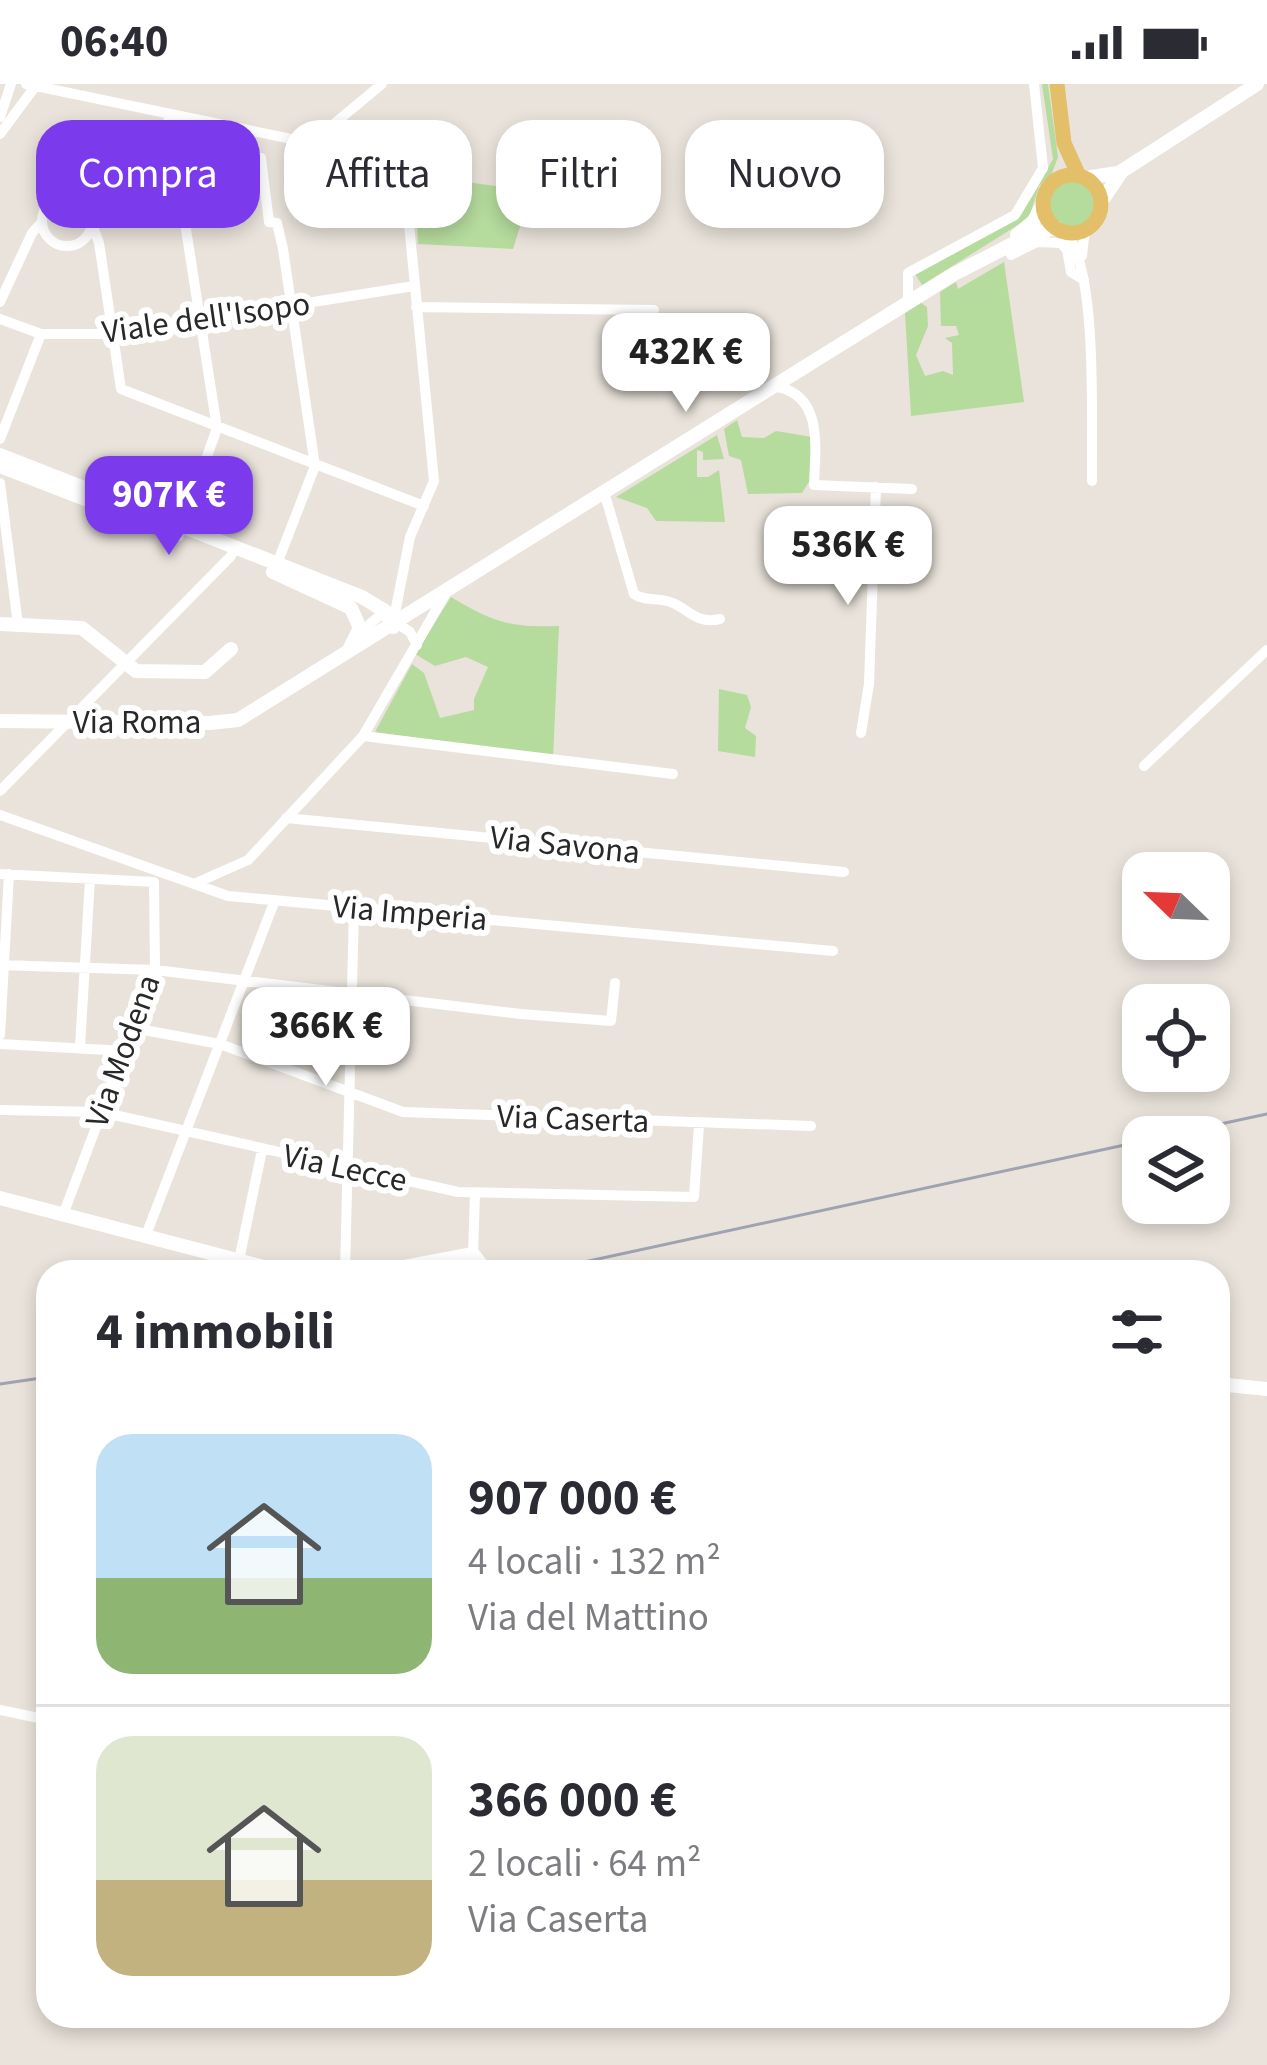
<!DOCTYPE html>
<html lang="it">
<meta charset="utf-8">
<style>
body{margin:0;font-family:"Source Sans 3",sans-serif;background:#f7f7f7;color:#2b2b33;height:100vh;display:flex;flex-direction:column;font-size:45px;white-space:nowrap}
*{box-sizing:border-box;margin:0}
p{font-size:39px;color:#7c7c81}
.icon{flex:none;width:66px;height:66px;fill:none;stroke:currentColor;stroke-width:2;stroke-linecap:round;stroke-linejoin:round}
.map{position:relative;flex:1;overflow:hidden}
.drawer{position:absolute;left:36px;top:1176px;width:1194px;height:768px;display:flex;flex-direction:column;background:#fff;border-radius:36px;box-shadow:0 6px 18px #0003}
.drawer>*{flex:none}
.top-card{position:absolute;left:36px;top:36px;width:1197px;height:108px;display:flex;gap:24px}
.needle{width:78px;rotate:293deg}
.tools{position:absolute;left:1122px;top:768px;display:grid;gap:24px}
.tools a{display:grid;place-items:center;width:108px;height:108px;border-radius:24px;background:#fff;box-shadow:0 6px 18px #0003;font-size:60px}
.price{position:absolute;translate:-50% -102px;padding:0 27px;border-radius:24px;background:#fff;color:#222;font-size:39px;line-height:78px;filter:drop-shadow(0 3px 6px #0008)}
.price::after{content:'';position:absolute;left:50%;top:72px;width:36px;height:27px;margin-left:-18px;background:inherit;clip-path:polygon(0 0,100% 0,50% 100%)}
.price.active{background:#7c3aed;color:#fff}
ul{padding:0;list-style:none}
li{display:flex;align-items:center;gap:36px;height:300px;padding:0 60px}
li+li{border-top:3px solid #e1e1e2}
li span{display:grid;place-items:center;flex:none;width:336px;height:240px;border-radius:36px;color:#555}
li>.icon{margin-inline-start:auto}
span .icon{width:144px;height:144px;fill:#fffc;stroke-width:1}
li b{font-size:51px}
h2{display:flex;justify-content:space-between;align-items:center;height:144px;padding:0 60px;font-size:51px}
.tag{padding:0 42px;border-radius:36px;background:#fff;box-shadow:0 6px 18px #0003;font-size:42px;line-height:108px}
.tag.active{background:#7c3aed;color:#fff}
.status{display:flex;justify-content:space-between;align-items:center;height:84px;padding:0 60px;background:#fff;direction:ltr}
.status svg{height:33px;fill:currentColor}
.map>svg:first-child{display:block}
.green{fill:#b5db9d}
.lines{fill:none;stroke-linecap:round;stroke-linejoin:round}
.street{stroke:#fff;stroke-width:10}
.secondary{stroke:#fff;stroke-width:14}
.primary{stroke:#e2bf68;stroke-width:15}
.rail{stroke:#9fa2b1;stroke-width:3}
.labels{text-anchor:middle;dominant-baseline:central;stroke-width:12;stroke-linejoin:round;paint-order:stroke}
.street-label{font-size:33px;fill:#282828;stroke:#fff}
</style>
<div class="status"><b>06:40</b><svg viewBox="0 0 49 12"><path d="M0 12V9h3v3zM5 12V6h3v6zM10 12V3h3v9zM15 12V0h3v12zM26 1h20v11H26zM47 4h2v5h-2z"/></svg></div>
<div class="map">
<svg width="1267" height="1981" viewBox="0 0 1267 1981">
<rect width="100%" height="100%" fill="#e9e3db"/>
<path class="green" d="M1042,0H1048L1058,73L1052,89L1039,102L1029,134L922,201L915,190L1019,133C1029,120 1045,90 1053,75Z
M415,91L531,107L513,165L418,160Z
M1048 120a23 23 0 1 1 46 0a23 23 0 1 1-46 0Z
M1004,178L1024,318L911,332L905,229L921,219L927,223L928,242L916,271L925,292L943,287L953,291L952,259L945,254L959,251L956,242H941L940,208L956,198L958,205Z
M737,336L742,353L764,354L776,347L812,353L810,396L802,409L748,410L741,376L729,372L724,345Z
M717,351L724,375L703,376V368L697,366V393H708L719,386L725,438L656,437L647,424L616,413Z
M451,513C493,538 510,544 559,542L553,674L375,648L412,580L424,589L440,634L474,626V615L488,583L466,573L435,582L415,570Z
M719,605L747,611L751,623L745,644L756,652L755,673L718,667Z"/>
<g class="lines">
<path class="street" d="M26,0L330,63C365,82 389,105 409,140L434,397L410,453L393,539
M168,30L217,344L179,452
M0,33L11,0
M0,50L34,4
M311,59L382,0
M261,74L269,138L277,139L283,165L315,382L275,485
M42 137a25 25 0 1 1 50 0a25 25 0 1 1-50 0Z
M92,140L99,159L121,305L424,422
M1064,147C1099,179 1091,346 1092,397
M1011,171L1037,158L1061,159L1067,166L1071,188L1084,196
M1082,172L1085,145
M0,218L32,149L42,138
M908,218V189L1015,131L1043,84L1034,0
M416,223L654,226
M0,235L41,250H112L414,202
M778,303C824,313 815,365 814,401L912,405
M0,355L41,250
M0,399L18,541
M605,411L634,510C646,518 660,513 673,519C692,528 697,540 720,535
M398,540L410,548L417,561
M357,551L385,527
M861,649L869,600L876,403
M363,652L673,690
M1144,682L1267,566
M0,707L231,472L235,464
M0,731L228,812L833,867
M286,734L844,788
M0,790L154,798L155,886L63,1131
M196,799L248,776L363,652L446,509
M0,881L155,886L521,930L611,937L615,899
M133,944L220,960L403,1028L811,1042
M0,951L9,790
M0,960L125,967
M80,963L90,795
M0,1026L101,1028L458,1108L694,1113L699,1041
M146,1151L275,816
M473,1170L475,1110
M239,1176L262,1066
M345,1188L354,824
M0,1626L48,1636"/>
<path class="secondary" d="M1086,94L1117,89
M1101,118L1122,87L1257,0
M1017,151L1034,137L1043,119
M0,371L362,513L385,527L393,543
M0,382L85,415
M273,488L351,524L360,544L349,566
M0,540L82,544L136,587L205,588L231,565
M0,637L210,639L238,636L954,190L1034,149L1057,144
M0,1114L283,1188
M378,1188L473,1170L487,1188
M1218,1300L1267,1305"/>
<path class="primary" d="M1057,0L1064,59L1079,92
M1043 120a29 29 0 1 1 58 0a29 29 0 1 1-58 0Z"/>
<path class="rail" d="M1160,1053L1267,1030
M538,1188L1143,1057
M0,1300L48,1293"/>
</g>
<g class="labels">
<g class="street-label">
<text transform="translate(206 234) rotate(-8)">Viale dell'Isopo</text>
<text x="137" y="638">Via Roma</text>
<text transform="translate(565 761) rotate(6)">Via Savona</text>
<text transform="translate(410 829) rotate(5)">Via Imperia</text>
<text transform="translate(123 967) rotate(-70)">Via Modena</text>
<text transform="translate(573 1035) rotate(2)">Via Caserta</text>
<text transform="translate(345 1084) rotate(12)">Via Lecce</text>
</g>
</g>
</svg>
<div class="tools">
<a><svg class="needle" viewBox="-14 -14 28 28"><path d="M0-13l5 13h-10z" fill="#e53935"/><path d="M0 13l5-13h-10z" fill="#7c7c81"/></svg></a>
<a><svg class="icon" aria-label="locate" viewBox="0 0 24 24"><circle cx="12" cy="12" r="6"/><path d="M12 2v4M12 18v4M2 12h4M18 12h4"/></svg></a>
<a><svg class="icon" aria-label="layers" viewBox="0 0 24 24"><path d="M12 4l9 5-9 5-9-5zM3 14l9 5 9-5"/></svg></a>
</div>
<b class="price" style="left:686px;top:331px">432K €</b>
<b class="price active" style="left:169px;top:474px">907K €</b>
<b class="price" style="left:848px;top:524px">536K €</b>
<b class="price" style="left:326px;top:1005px">366K €</b>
<div class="top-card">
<a class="tag active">Compra</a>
<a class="tag">Affitta</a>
<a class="tag">Filtri</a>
<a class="tag">Nuovo</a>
</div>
<section class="drawer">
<h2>4 immobili<svg class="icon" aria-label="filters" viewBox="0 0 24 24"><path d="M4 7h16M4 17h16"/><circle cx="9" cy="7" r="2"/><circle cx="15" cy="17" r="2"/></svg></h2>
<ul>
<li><span style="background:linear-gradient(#bfe0f5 60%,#8fb573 0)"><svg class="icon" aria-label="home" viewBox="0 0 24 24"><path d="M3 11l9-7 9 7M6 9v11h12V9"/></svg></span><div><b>907 000 €</b><p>4 locali · 132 m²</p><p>Via del Mattino</p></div></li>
<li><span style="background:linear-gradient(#dfe7d0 60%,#c2b280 0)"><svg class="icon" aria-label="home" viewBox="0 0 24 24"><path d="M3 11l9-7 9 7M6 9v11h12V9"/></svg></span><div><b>366 000 €</b><p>2 locali · 64 m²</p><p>Via Caserta</p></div></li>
</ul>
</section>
</div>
